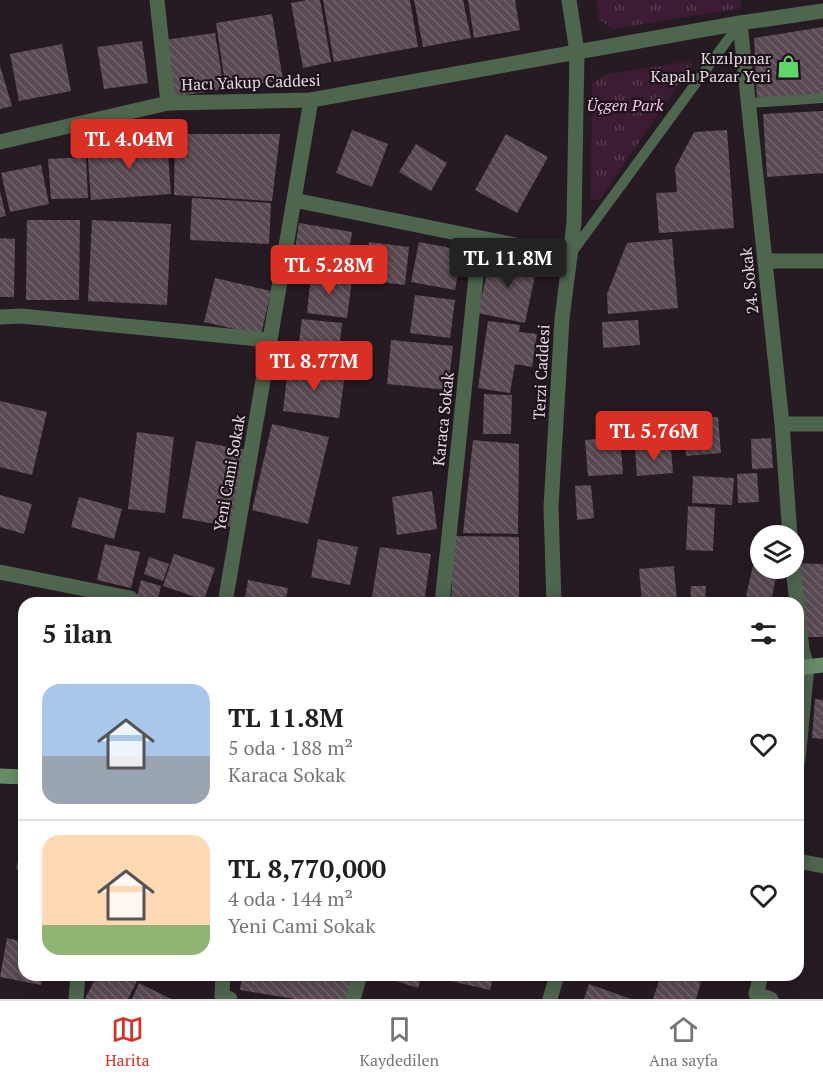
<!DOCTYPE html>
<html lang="tr">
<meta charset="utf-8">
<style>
body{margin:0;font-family:"PT Serif",serif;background:#f2f2f2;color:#202124;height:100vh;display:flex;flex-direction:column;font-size:22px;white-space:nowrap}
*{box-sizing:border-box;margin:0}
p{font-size:20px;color:#757577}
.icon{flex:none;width:33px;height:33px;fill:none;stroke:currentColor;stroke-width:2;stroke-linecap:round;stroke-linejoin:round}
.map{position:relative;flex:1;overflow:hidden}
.sheet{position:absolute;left:18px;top:597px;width:786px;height:384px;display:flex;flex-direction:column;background:#fff;border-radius:18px;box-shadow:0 3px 15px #0003}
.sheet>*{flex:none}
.fabs{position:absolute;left:750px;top:525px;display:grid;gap:12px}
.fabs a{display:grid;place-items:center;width:54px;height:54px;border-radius:50%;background:#fff;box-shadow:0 3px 15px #0003;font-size:30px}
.price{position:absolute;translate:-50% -51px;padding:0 14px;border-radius:6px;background:#d93025;color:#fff;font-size:20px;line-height:39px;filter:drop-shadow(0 2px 3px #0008)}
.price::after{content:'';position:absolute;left:50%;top:36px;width:18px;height:14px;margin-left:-9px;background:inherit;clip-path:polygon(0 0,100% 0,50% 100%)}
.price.selected{background:#222;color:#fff}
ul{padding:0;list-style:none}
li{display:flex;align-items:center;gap:18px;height:150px;padding:0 24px}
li+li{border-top:2px solid #e0e0e0}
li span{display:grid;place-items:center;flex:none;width:168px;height:120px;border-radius:18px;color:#555}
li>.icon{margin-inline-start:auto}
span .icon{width:72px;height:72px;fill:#fffc;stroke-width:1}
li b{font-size:26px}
h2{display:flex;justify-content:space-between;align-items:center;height:72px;padding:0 24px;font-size:26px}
.tabs{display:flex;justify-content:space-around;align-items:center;height:84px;border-top:2px solid #e0e0e0;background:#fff;font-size:16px;color:#757577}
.tabs a{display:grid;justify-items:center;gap:3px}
.tabs .selected{color:#d93025}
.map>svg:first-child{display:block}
.grass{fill:url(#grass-tufts)}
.building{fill:url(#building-back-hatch)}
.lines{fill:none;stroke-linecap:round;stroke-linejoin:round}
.service{stroke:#4e654e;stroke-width:10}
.minor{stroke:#4e654e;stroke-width:15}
.tertiary{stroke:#4e654e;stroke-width:15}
.secondary{stroke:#678c68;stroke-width:15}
.labels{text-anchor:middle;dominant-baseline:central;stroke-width:4.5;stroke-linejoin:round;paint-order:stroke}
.poi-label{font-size:16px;fill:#e3dadf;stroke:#1d1219;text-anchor:end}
.street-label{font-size:16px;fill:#e3dadf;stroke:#1d1219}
.park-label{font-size:16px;font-style:italic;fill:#f9c2e5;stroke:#1d1219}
</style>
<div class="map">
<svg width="823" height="999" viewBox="0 0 823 999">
<defs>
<pattern id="grass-tufts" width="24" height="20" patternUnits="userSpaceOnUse" patternTransform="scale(1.5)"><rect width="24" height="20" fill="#3c1c33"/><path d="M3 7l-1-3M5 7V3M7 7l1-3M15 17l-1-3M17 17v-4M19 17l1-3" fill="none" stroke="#583c50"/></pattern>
<pattern id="building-back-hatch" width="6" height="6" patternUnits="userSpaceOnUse" patternTransform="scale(1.5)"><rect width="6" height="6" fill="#584952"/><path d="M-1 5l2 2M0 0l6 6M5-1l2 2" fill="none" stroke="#70636a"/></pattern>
</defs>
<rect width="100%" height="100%" fill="#271b23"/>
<path class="grass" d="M596,0H740L741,8L612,29L599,19Z
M691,61L693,62L692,64L601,198L597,200H591L592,84L604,75Z"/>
<path class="building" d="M307,0H320L331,62L303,68L291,3Z
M323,0H410L418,47L334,62Z
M414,0H463L471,38L423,47Z
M468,0H515L520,30L474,38Z
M272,14L283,80L226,89L216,23Z
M823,27V97L757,100L754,38Z
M215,33L224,89L172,97L164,40Z
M142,41L148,83L104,89L97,47Z
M62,44L71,91L19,101L10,54Z
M0,66L12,106L0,109Z
M823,111V173L767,177L763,114Z
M352,130L388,144L372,187L336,173Z
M727,130L734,228L659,233L656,193L677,192L675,168L694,132Z
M175,134H280L272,201L174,195Z
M506,134L548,157L517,213L475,190Z
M167,140L171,194L91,200L87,146Z
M416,144L447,163L431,191L399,172Z
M86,157L88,198L51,199L48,159Z
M41,165L49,204L10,212L1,173Z
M0,191L6,216L0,217Z
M192,198L271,203L269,244L190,240Z
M27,220H80L79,300H26Z
M92,220L171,224L167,305L88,301Z
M299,223L352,232L345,276L292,268Z
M0,238L15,239L14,297H0Z
M672,239L678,308L608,314L607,294L627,243Z
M369,242L409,247L405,285L364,280Z
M419,242L462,250L455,290L411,282Z
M491,255L537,266L525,323L478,313Z
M311,275L352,280L347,318L307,313Z
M215,278L271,291L261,335L204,322Z
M415,295L455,300L450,338L410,333Z
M302,319L342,323L338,361L297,357Z
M638,320L640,345L603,348L602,322Z
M488,321L520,325L519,332L537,334L532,367L515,364L510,393L478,388Z
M391,340L453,346L448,390L387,384Z
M288,367L345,374L339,418L283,411Z
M484,394L512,395L511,434H483Z
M0,401L47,412L32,475L0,467Z
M718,417L721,453L686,456L683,419Z
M272,424L329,437L308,524L252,510Z
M137,432L174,437L165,513L128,509Z
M620,437L623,474L588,476L585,440Z
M771,438L773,468L752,469L751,439Z
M473,440L519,444L518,534L463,533Z
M196,441L246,450L232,527L182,518Z
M671,448L673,473L637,476L635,450Z
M757,473L759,502L738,503L737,474Z
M693,476L734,478L732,505L692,503Z
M591,485L594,518L577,520L575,486Z
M432,491L437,529L397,535L392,497Z
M0,495L32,504L24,534L0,527Z
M79,497L122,509L114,539L71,527Z
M688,506L715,508L713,551L686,550Z
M454,536L519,537V603H451Z
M318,539L358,547L350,585L311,577Z
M105,544L140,552L131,588L97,580Z
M380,547L431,554L424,603H371Z
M174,554L215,568L204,600L163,586Z
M149,557L169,564L163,581L144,574Z
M755,557L760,558V568H778L771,601L746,596Z
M794,563L823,564V637H801Z
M674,566L677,603H642L639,569Z
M141,580L161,586L157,602L137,597Z
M248,580L288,588L285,603H244Z
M691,586H706L705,603H690Z
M815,699L823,700V739L812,738Z
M23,842H24V871L16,869Z
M7,938L24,942V975H43L41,985L0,977Z
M97,975H135L139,977L128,999H85Z
M242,975H352L348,999H295L240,990Z
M383,975H422L418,988L383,977Z
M434,975H494L490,990L433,977Z
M661,975H679L701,982L696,999H653Z
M139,983L171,999H132Z
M589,984L631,999H584Z"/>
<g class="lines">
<path class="service" d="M749,103L823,98
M570,255L740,23"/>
<path class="minor" d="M157,0L168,103
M740,23L782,424L790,536
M577,52L740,23L823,11
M294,200L570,256
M765,261H823
M0,317L21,316L270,340
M782,424H823
M793,568L797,603
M0,572L130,598L136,603
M225,603L311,100
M442,603L480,238
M798,613L802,650L807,666L798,760
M798,861L823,866
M223,975L222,996L230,999
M761,975L756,994L771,999
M353,999L360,975"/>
<path class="tertiary" d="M0,142L168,103L311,100L577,52
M554,603L551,507L562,319L574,223L577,52L569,0
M76,999L78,975
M550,999L557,975"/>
<path class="secondary" d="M798,668L823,665
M0,776L24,777"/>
</g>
<defs>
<symbol id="shop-bare" viewBox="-9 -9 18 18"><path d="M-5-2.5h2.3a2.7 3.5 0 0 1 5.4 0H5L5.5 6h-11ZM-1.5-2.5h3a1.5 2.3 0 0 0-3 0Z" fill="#5fd56b" stroke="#1d1219" stroke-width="2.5" paint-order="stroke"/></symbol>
</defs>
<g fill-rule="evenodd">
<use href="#shop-bare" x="772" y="50" width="33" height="33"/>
</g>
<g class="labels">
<g class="poi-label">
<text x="771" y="58">Kızılpınar<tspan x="771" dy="18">Kapalı Pazar Yeri</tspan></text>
</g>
<g class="street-label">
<text transform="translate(251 82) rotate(-2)">Hacı Yakup Caddesi</text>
<text transform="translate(749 281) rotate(-96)">24. Sokak</text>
<text transform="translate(541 372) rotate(-87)">Terzi Caddesi</text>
<text transform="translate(443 419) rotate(-84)">Karaca Sokak</text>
<text transform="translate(229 473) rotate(-80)">Yeni Cami Sokak</text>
</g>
<g class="park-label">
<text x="625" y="105">Üçgen Park</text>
</g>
</g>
</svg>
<div class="fabs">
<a><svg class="icon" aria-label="layers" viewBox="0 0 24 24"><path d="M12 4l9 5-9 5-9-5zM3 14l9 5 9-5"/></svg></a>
</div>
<b class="price" style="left:129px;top:170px">TL 4.04M</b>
<b class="price selected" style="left:508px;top:289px">TL 11.8M</b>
<b class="price" style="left:329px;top:296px">TL 5.28M</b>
<b class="price" style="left:314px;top:392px">TL 8.77M</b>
<b class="price" style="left:654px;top:462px">TL 5.76M</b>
<section class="sheet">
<h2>5 ilan<svg class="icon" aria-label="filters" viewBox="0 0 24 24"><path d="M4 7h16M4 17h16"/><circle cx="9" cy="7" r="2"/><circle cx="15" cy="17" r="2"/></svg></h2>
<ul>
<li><span style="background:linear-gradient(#a9c7e8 60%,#9aa5b1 0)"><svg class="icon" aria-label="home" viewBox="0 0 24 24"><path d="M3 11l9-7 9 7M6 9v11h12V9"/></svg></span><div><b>TL 11.8M</b><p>5 oda · 188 m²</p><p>Karaca Sokak</p></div><svg class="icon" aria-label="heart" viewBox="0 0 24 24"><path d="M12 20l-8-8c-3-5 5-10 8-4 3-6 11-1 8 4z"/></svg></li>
<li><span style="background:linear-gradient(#ffd9b3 75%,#8fb573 0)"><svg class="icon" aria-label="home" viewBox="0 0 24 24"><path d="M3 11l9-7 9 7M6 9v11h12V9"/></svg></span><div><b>TL 8,770,000</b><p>4 oda · 144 m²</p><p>Yeni Cami Sokak</p></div><svg class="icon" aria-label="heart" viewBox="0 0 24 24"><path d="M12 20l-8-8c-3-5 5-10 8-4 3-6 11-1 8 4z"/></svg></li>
</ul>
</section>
</div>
<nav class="tabs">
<a class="selected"><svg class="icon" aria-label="map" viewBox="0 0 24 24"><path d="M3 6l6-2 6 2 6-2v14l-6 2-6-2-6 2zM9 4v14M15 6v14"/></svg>Harita</a>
<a><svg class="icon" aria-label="saved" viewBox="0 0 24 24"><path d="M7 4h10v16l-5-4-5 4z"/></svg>Kaydedilen</a>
<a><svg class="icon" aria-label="home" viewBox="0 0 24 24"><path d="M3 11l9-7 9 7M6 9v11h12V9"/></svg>Ana sayfa</a>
</nav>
